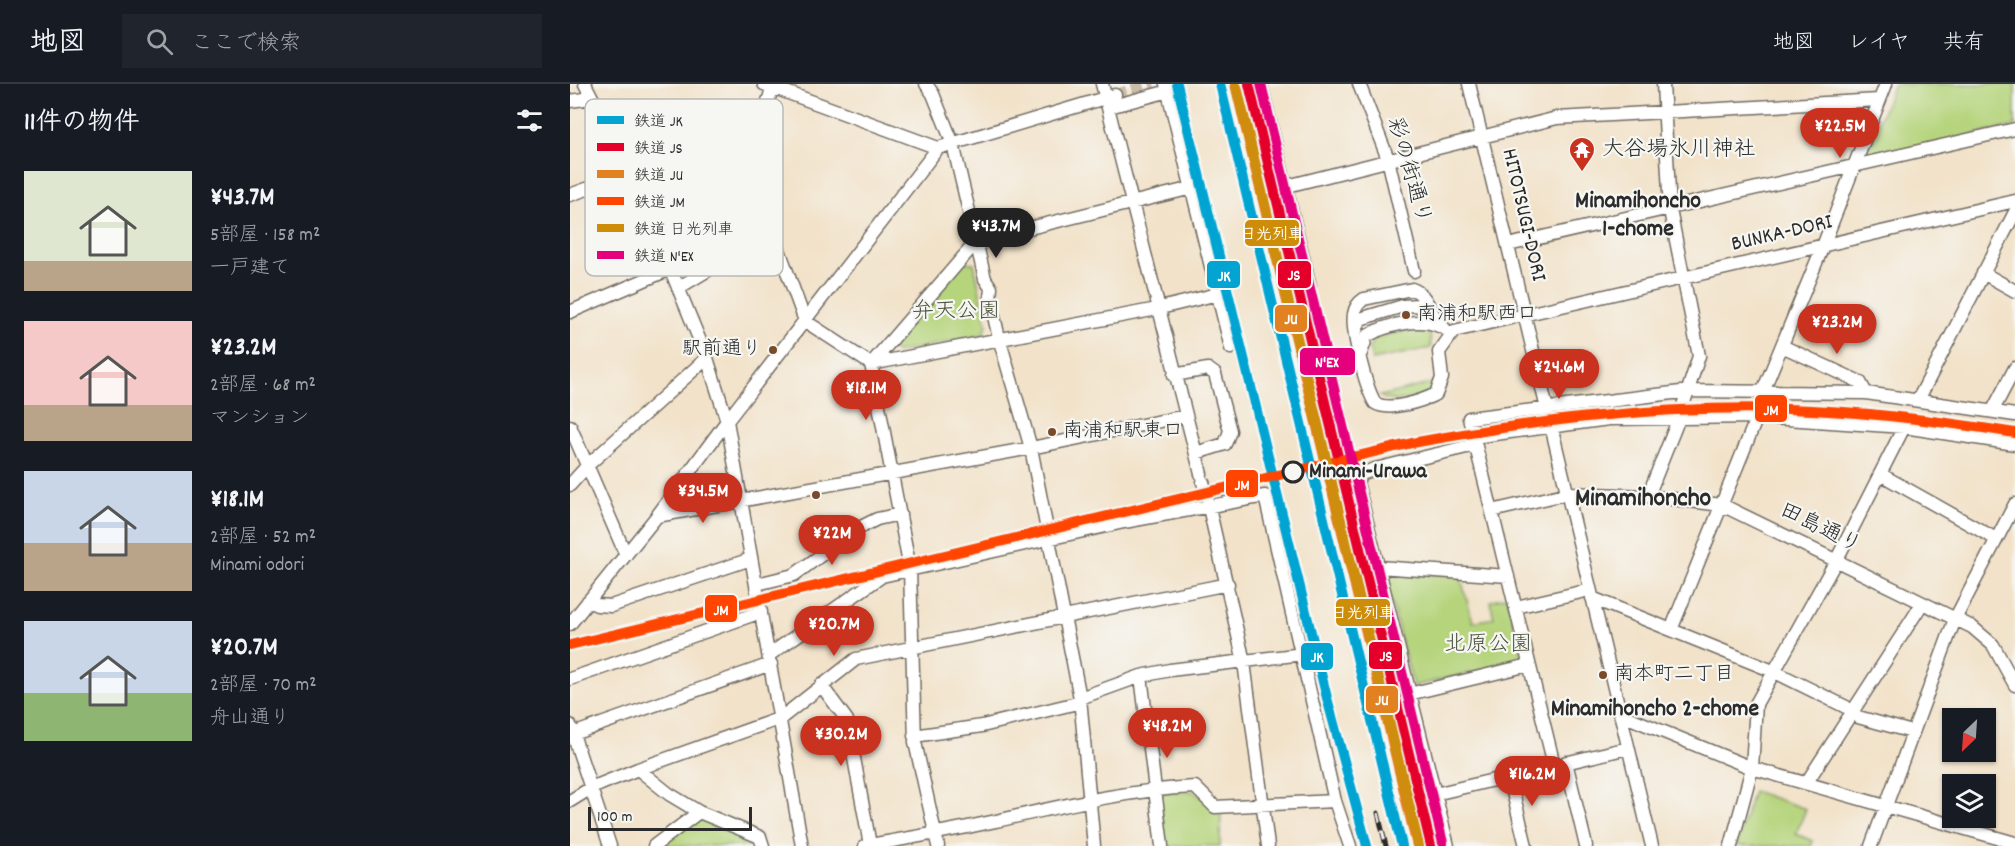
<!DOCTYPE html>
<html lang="ja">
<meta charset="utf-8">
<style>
body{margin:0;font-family:Dekko,"Klee One",sans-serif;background:#20242c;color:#f1f3f6;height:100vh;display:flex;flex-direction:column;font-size:22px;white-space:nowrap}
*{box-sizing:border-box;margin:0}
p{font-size:20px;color:#9ea1a6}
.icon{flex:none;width:33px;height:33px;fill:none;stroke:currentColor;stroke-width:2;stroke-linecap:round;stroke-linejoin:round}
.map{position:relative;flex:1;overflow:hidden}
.details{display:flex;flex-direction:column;background:#171b24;width:570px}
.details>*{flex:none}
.needle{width:39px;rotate:205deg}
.fabs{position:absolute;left:1372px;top:624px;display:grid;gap:12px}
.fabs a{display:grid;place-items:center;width:54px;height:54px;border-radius:0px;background:#171b24;box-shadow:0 2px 4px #0004;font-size:30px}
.scale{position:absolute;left:18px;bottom:15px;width:164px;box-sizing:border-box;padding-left:6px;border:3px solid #2b2b2b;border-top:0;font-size:16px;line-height:21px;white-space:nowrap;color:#2b2b2b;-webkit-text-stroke:4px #f6f6f2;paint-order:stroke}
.price{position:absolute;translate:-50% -51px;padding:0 14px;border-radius:21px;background:#c8321e;color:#fff;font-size:20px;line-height:39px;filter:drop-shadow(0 2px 3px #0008)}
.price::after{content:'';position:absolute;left:50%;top:36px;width:18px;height:14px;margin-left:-9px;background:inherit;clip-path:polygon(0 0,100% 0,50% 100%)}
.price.current{background:#222;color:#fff}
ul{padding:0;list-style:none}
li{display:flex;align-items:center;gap:18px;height:150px;padding:0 24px}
li span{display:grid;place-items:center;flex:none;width:168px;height:120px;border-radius:0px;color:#555}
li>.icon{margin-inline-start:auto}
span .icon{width:72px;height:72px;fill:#fffc;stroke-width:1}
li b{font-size:26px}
h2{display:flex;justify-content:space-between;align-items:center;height:72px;padding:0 24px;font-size:26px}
header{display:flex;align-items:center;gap:36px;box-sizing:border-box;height:84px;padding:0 30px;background:#171b24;border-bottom:2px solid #363941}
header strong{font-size:28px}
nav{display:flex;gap:33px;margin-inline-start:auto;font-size:21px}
.search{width:420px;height:54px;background:#20242c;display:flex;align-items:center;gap:15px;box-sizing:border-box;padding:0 21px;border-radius:0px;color:#9ea1a6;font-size:22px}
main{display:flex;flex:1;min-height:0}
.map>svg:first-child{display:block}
.green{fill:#b5d47b;stroke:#708053;stroke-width:1.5}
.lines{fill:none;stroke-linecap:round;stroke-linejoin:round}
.minor-tunnel{stroke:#cabda9;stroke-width:12;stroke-dasharray:12 6;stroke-linecap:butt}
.minor-casing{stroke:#716b62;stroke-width:15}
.minor{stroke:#fff;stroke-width:12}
.rail-casing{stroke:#2b2b2b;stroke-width:5}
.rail{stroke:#f6f6f2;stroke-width:3;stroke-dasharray:9;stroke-linecap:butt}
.rail-1-casing{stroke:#f6f6f2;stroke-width:15}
.rail-2-casing{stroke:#f6f6f2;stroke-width:15}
.rail-3-casing{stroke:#f6f6f2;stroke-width:15}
.rail-4-casing{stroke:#f6f6f2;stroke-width:15}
.rail-5-casing{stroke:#f6f6f2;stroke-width:15}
.rail-6-casing{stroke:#f6f6f2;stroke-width:15}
.rail-1{stroke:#04a4d2;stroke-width:10}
.rail-2{stroke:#e4002b;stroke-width:10}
.rail-3{stroke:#e2811f;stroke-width:10}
.rail-4{stroke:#ff4500;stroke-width:10}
.rail-5{stroke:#ce8d09;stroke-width:10}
.rail-6{stroke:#e5007d;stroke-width:10}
.bus-dot{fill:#7a4b2a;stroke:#f6f6f2;stroke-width:2}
.stop-dot{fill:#f6f6f2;stroke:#2b2b2b;stroke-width:3}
.labels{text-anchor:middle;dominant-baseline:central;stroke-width:4.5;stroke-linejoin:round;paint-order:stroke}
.bus-label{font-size:20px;fill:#2b2b2b;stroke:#f6f6f2;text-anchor:start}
.poi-label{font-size:22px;fill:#2b2b2b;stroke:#f6f6f2;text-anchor:start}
.street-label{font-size:22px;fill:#2b2b2b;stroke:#f6f6f2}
.park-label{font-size:22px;fill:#4e553f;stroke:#f6f6f2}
.stop-label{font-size:22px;font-weight:bold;fill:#2b2b2b;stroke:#f6f6f2;text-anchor:start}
.neighbourhood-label{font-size:24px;font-weight:bold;fill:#2b2b2b;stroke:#f6f6f2}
.quarter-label{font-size:26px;font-weight:bold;fill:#2b2b2b;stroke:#f6f6f2}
.key{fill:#f6f6f2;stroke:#b9b9b6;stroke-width:1.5}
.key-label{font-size:16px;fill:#2b2b2b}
.line-badge{stroke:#f6f6f2;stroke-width:2}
.badge-label{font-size:16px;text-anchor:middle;font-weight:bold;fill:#fff}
</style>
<header>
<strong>地図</strong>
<div class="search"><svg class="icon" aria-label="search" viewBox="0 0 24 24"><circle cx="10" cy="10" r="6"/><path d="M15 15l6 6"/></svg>ここで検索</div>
<nav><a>地図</a><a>レイヤ</a><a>共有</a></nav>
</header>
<main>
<section class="details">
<h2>11件の物件<svg class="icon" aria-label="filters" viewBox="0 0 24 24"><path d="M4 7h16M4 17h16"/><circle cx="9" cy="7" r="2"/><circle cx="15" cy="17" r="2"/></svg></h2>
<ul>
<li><span style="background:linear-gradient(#dfe7d0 75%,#b9a48a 0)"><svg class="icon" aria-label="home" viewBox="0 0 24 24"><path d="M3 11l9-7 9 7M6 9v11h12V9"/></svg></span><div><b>¥43.7M</b><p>5部屋 · 158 m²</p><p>一戸建て</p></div></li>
<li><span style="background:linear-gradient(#f6c9c9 70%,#b9a48a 0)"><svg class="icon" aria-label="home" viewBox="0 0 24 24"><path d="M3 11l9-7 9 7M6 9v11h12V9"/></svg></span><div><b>¥23.2M</b><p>2部屋 · 68 m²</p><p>マンション</p></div></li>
<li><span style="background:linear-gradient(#c9d6e8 60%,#b9a48a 0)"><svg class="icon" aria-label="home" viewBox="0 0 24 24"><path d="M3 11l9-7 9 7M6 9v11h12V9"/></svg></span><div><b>¥18.1M</b><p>2部屋 · 52 m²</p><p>Minami odori</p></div></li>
<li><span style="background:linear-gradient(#c9d6e8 60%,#8fb573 0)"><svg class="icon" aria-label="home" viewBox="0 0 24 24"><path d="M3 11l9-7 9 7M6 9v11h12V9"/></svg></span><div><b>¥20.7M</b><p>2部屋 · 70 m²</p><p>舟山通り</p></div></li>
</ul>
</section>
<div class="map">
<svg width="1445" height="762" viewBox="0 0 1445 762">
<rect width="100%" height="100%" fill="#f6f6f2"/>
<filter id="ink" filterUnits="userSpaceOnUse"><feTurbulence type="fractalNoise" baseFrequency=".0167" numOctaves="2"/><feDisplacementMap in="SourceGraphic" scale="12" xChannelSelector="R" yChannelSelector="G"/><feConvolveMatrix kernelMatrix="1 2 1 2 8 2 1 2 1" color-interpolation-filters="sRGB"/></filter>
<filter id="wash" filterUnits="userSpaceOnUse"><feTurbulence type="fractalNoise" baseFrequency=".008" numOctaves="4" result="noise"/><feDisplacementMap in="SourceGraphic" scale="24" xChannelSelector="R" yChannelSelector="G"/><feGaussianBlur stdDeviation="1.35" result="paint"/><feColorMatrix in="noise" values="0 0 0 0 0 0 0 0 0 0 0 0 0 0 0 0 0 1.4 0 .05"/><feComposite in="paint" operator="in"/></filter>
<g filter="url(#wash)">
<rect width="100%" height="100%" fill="#f2e2c9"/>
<path class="green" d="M1324,0H1445V42L1298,74L1295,71Z
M392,178L404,179L417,242L412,251L326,269L322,262Z
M846,244L860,247L861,264L802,276L799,263L805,254Z
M867,298C860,315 824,322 810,312Z
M814,489L890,491L903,538L924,534L920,517L937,512L953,577L843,602Z
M622,707L651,727L650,762H595L589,713L594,708Z
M1183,707L1236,725L1226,750L1243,757L1241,762H1166Z
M129,728L190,753L193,762H84Z"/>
</g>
<g filter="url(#ink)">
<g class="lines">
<path class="minor-tunnel" d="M545,11L584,0"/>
<defs>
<path id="minor" d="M15,0L61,89L137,274L157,337L232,762
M194,0L368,64
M204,0L177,78L235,237L301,280L340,485L345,658L368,762
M356,0L363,10L383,60L415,195L421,204L420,215L429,254L461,364L510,614L524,762
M532,0L631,390
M596,0L661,264
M691,0L740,202
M789,0L818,75L844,187
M899,0L1082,762
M0,17L22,14
M539,23L599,7
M717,102L987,34L1309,16
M0,111L61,89L177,78
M938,161L1445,45
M1413,189L1445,207
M108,204L202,148
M0,228L100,185
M875,245C860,234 860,211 842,205L794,215C788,219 785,223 784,230C781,247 796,304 805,319C819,328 852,317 866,310L872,294L869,268L884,247L1445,117
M786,247L790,235L833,222L848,221L861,232
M1212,262L1290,298L1296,309
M791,269L797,252C815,241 850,233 869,242
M301,280L407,157L622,104
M301,280L582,226L648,210
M604,291L638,285L645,290L660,347L655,360L626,369
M1193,307L1253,162L1316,0
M1348,316L1445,128
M1423,326L1445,284
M0,342L56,471
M903,353L1039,335L1187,333L1334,343L1445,360
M1310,390L1426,455
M633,398L636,409
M0,401L18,381L137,274
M1078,412L1109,334L1129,272L1100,126L1093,0
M638,419L674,578L698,762
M922,427L999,409L1078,412L1152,421L1402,543L1423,561L1445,601
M87,432L461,364L615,332
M808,483L938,492
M187,500L224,491L287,445L307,435L330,430
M1022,514L1203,587L1276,623L1288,633L1342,648
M18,517L27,521L41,522L181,475
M946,523L1020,506
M0,540L87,432L157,337L368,64L545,11
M1101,546L1187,333
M199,571L312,492L554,438L695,412L765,717L780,762
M571,592L592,762
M0,595L191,528
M251,601L277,636L300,761
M839,610L959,581
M1050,630L1182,684L1445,759
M0,641L40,762
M3,650L201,580
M344,652L412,642L507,619L510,614L571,592L600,586L733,570
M996,678L1016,762
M984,681L899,334L1119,307L1296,309L1445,331
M68,685L99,710L129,728L190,753L193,762
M939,692L956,762
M1237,698L1352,520
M865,710L1058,664
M0,717L21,704L68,685L211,634L286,575L658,500
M84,762L129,728
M295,762C338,754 382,747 426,737C492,722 557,706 625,703L645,723L765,717
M878,762L787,398L791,390L805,385L905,361
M1161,762L1182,684L1186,620L1267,475L1334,343
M1301,762L1385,535L1445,420"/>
</defs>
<use href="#minor" class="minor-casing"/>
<use href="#minor" class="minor"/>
<defs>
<path id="rail" d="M808,729L816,762"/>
</defs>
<use href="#rail" class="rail-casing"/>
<use href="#rail" class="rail"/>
<defs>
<path id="rail-1" d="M607,0L757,614L797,762
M650,0L832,762"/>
<path id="rail-2" d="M679,0L861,762"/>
<path id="rail-3" d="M665,0L847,762"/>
<path id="rail-4" d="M0,561L842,359C967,336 1091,321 1218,325C1295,327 1370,337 1445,349"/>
<path id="rail-5" d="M667,3L849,762"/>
<path id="rail-6" d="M691,0L873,759"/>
</defs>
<use href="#rail-1" class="rail-1-casing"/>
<use href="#rail-2" class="rail-2-casing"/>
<use href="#rail-3" class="rail-3-casing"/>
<use href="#rail-4" class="rail-4-casing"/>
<use href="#rail-5" class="rail-5-casing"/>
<use href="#rail-6" class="rail-6-casing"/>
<use href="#rail-1" class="rail-1"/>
<use href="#rail-2" class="rail-2"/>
<use href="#rail-3" class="rail-3"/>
<use href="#rail-4" class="rail-4"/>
<use href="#rail-5" class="rail-5"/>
<use href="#rail-6" class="rail-6"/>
</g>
</g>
<defs>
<symbol id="temple-pin" viewBox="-11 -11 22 30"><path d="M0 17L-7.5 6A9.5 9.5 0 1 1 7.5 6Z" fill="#c8321e" stroke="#f6f6f2"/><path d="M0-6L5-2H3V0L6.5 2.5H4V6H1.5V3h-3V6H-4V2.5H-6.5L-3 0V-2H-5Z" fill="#fff"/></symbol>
</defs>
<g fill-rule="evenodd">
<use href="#temple-pin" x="997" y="51" width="30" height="40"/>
</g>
<g class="bus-dot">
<circle cx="836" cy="231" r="5"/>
<circle cx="203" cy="266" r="5"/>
<circle cx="482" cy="348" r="5"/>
<circle cx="246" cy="411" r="5"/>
<circle cx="1033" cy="591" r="5"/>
</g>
<circle class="stop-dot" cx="723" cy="388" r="10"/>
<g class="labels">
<g class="bus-label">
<text x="847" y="231">南浦和駅西口</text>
<text x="192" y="266" text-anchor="end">駅前通り</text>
<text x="493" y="348">南浦和駅東口</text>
<text x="1044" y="591">南本町二丁目</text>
</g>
<g class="poi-label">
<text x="1032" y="66">大谷場氷川神社</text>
</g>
<g class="street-label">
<text transform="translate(838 87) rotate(74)">彩の街通り</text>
<text transform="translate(953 131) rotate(77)">HITOTSUGI-DORI</text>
<text transform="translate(1212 150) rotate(-13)">BUNKA-DORI</text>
<text transform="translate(1250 445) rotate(26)">田島通り</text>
</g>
<g class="park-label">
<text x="386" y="228">弁天公園</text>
<text x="918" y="561">北原公園</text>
</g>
<g class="stop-label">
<text x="739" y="388">Minami-Urawa</text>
</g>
<g class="neighbourhood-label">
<text x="1068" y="118">Minamihoncho<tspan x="1068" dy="28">1-chome</tspan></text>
<text x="1085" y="626">Minamihoncho 2-chome</text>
</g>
<g class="quarter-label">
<text x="1073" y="415">Minamihoncho</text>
</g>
</g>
<rect x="15" y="15" width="198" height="177" rx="9" class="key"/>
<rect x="27" y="32" width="27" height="8" fill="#04a4d2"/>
<rect x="27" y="59" width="27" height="8" fill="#e4002b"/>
<rect x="27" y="86" width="27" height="8" fill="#e2811f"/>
<rect x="27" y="113" width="27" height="8" fill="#ff4500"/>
<rect x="27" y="140" width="27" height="8" fill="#ce8d09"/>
<rect x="27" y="167" width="27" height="8" fill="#e5007d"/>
<g class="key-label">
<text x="64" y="42">鉄道 JK</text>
<text x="64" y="69">鉄道 JS</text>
<text x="64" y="96">鉄道 JU</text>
<text x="64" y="123">鉄道 JM</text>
<text x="64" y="150">鉄道 日光列車</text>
<text x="64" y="177">鉄道 N'EX</text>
</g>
<g class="line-badge">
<rect x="674" y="135" width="56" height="28" rx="6" fill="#ce8d09"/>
<rect x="707" y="176" width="35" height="29" rx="6" fill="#e4002b"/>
<rect x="636" y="176" width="35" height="29" rx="6" fill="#04a4d2"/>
<rect x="704" y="220" width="34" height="29" rx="6" fill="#e2811f"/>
<rect x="729" y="263" width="57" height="29" rx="6" fill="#e5007d"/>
<rect x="1184" y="310" width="34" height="29" rx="6" fill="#ff4500"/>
<rect x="655" y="385" width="34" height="29" rx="6" fill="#ff4500"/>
<rect x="134" y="510" width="34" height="29" rx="6" fill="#ff4500"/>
<rect x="765" y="514" width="56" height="29" rx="6" fill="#ce8d09"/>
<rect x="798" y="557" width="35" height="29" rx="6" fill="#e4002b"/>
<rect x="730" y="558" width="34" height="29" rx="6" fill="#04a4d2"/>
<rect x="795" y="601" width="34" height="29" rx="6" fill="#e2811f"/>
</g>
<g class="badge-label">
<text x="702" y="155">日光列車</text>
<text x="724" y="196">JS</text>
<text x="654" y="197">JK</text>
<text x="721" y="240">JU</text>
<text x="757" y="283">N'EX</text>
<text x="1201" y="331">JM</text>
<text x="672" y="406">JM</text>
<text x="151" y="531">JM</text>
<text x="793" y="534">日光列車</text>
<text x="816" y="577">JS</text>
<text x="747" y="578">JK</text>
<text x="812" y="621">JU</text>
</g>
</svg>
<div class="fabs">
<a><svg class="needle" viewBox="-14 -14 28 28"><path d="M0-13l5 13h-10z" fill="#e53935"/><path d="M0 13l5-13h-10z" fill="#9ea1a6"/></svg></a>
<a><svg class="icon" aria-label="layers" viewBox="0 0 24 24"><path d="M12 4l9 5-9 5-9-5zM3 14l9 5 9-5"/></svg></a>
</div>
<div class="scale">100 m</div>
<b class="price" style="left:1270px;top:75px">¥22.5M</b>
<b class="price current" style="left:426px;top:175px">¥43.7M</b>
<b class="price" style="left:1267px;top:271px">¥23.2M</b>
<b class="price" style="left:989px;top:316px">¥24.6M</b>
<b class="price" style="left:296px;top:337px">¥18.1M</b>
<b class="price" style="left:133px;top:440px">¥34.5M</b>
<b class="price" style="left:262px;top:482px">¥22M</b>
<b class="price" style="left:264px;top:573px">¥20.7M</b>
<b class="price" style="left:597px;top:675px">¥48.2M</b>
<b class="price" style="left:271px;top:683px">¥30.2M</b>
<b class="price" style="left:962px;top:723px">¥16.2M</b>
</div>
</main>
